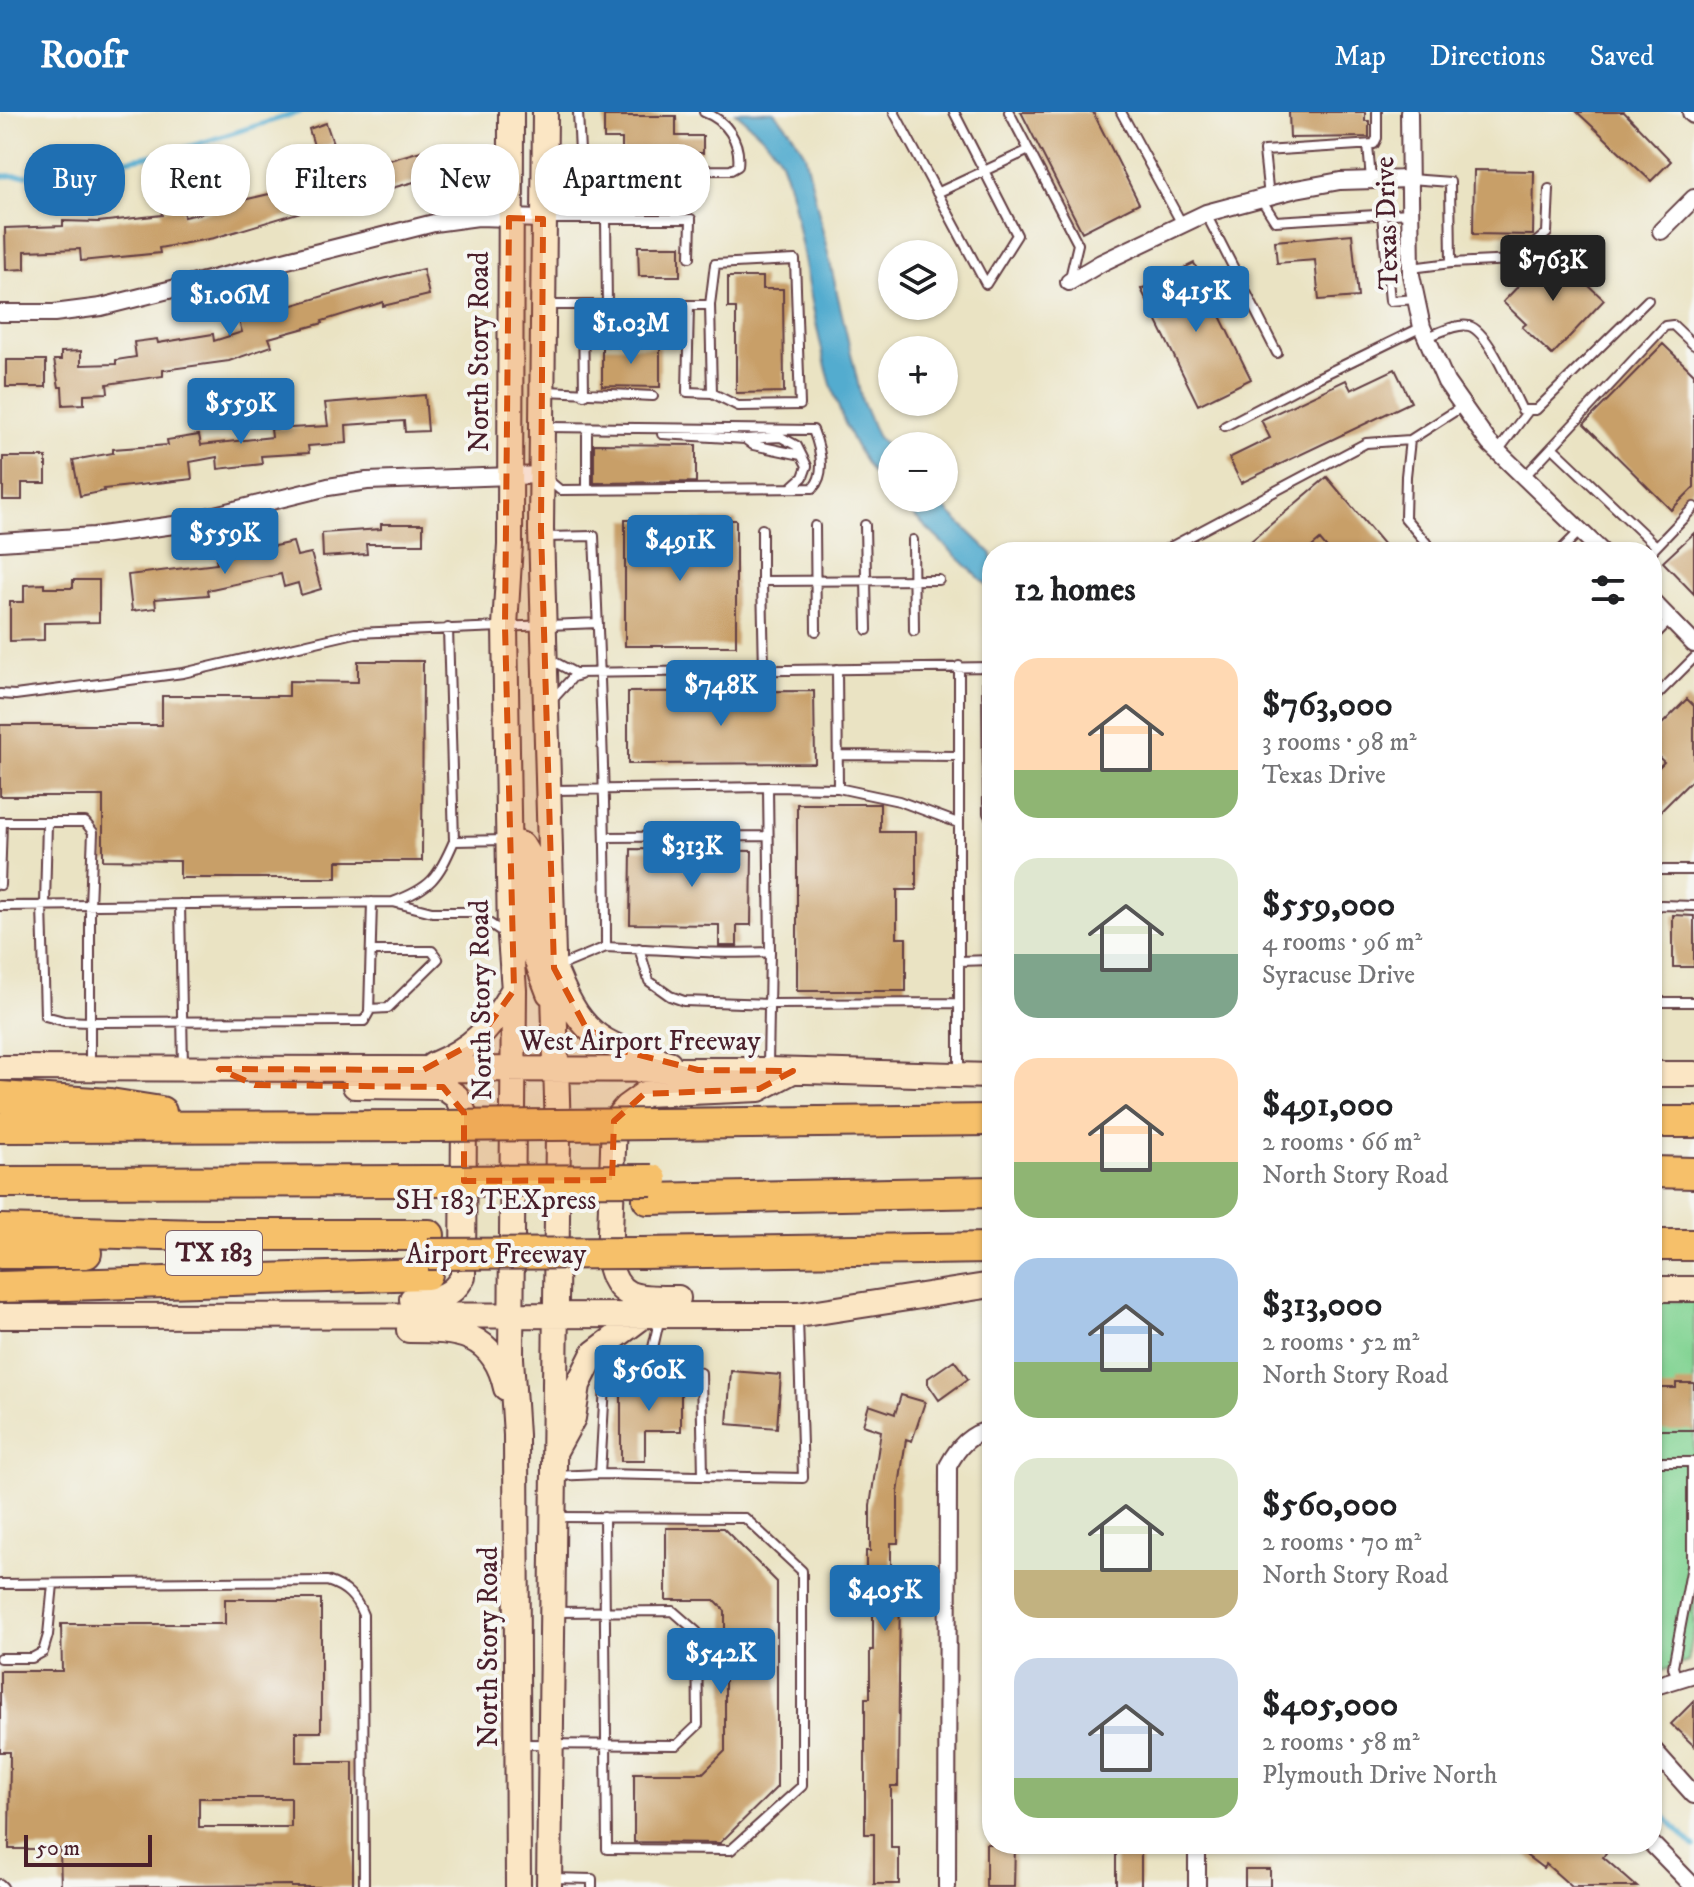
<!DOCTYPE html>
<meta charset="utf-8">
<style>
body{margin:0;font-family:"IM FELL DW Pica",serif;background:#f2f2f2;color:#202124;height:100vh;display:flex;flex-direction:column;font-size:30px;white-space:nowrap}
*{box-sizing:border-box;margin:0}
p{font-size:26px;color:#757577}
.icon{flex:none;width:44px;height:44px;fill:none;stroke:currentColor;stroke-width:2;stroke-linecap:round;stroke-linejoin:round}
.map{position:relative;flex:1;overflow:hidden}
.sheet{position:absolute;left:982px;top:430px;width:680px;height:1312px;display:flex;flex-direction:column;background:#fff;border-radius:32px;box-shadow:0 2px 6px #0004}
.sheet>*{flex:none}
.banner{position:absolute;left:24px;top:32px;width:760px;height:72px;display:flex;gap:16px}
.buttons{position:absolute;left:878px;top:128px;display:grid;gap:16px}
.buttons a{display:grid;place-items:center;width:80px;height:80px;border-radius:50%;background:#fff;box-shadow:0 2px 6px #0004;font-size:40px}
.scale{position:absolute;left:24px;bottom:20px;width:128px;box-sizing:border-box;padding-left:8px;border:4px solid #4a1f2b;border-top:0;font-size:22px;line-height:28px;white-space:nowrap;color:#4a1f2b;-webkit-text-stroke:6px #f6f6f2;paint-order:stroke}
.price{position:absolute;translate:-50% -68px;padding:0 18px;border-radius:8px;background:#1f6fb2;color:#fff;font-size:26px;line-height:52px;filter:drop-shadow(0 2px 4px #0008)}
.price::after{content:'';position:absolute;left:50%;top:48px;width:24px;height:18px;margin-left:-12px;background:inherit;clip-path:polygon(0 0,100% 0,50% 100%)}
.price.active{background:#222;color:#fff}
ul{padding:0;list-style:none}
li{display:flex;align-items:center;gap:24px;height:200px;padding:0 32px}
li span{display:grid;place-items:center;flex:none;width:224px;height:160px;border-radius:24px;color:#555}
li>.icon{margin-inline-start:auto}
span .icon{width:96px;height:96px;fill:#fffc;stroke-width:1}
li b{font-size:34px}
h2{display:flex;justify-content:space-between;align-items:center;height:96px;padding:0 32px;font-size:34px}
.chip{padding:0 28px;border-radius:32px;background:#fff;box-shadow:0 2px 6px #0004;font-size:28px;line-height:72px}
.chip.active{background:#1f6fb2;color:#fff}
header{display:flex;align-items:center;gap:48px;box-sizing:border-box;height:112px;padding:0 40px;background:#1f6fb2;color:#fff}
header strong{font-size:38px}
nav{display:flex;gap:44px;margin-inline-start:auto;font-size:28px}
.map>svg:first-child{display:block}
.green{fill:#84d494;stroke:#677a60;stroke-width:2}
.water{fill:#52accf;stroke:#4e667d;stroke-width:2}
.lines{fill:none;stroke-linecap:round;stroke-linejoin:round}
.stream{stroke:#52accf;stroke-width:5}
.building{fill:#c89f67;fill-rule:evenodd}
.service-casing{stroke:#623c42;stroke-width:12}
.minor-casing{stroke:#623c42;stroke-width:20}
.tertiary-casing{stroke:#623c42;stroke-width:24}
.secondary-casing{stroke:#623c42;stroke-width:28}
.motorway-casing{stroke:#623c42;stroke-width:34}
.service{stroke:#fff;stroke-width:8}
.minor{stroke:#fff;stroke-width:16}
.tertiary{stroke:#fff;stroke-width:20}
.secondary{stroke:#fbe6c4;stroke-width:24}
.motorway{stroke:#f6c06b;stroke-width:30}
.motorway-bridge-casing{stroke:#623c42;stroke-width:34;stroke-linecap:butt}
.motorway-bridge{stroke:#f6c06b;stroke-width:30}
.marked{fill:#d8530f;fill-opacity:0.2;stroke:#d8530f;stroke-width:6;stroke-dasharray:16 10;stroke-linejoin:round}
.labels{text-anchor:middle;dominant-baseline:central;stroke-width:8;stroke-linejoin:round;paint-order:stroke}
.shield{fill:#f6f6f2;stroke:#7e6067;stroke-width:2}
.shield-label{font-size:26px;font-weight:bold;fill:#4a1f2b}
.street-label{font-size:28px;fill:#4a1f2b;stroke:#f6f6f2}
</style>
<header>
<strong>Roofr</strong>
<nav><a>Map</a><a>Directions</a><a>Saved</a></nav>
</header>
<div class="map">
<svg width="1694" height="1775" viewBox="0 0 1694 1775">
<rect width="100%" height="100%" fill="#f6f6f2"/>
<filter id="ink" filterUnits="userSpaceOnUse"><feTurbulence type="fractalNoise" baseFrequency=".0125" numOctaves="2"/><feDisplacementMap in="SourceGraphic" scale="16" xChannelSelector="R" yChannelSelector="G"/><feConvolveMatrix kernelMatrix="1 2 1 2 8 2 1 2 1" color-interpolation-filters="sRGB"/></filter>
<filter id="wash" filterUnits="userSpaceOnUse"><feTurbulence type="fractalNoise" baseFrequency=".006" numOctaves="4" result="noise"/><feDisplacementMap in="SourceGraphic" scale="32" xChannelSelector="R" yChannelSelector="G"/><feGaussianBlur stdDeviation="1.8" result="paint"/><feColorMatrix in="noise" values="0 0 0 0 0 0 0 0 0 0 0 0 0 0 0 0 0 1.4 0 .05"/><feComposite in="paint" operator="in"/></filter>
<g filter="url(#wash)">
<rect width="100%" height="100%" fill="#eae3c3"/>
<path class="green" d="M1652,1189H1694V1518L1688,1550L1652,1562Z"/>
<path class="water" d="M735,0H774L790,18L805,42L862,289L877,324L892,341V383C826,320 817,206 799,121C795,98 790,71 781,49C772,30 751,14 735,0Z
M895,386H934L992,442V478Z"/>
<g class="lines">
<path class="stream" d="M0,64L41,63L172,40L300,0
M1652,1691L1694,1735"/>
</g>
<g id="blocks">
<path class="building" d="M1021,0H1093L1139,91L1082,120Z
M1289,0H1365V9H1369V25L1290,26Z
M1577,0H1624L1671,49L1651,69Z
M604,4H676V24H703V41H622V27H604Z
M326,11L333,31L315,37L309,17Z
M421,39L429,66L388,77L387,74L214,126L159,136L160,141L81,149L80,137L25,139V157L6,158L5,116L63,114V109L98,110L162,103L161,98L183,94L184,105L208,100L225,95L222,87L237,83L239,89L325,69L323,62L368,50L369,54Z
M1474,58L1534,59L1533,123L1473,122Z
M1352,122L1358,185L1319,188L1315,148L1277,151L1275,129Z
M638,134H680V164H639Z
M1552,139L1604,188L1552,243L1522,215L1526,212L1503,190Z
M1194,151L1251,267L1198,293L1141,177Z
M423,157L429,183L383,194V190L322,209L323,211L269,226L272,234L229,249L163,258V264L107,272L108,281L84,282V292L63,293L62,275H59L54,248H61V240L81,239V253L116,252V248L136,245L134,230L157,227L158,231L213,222L214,229L242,220L239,209L371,170Z
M728,165H763V177H783L784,280L736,281V196H728Z
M1663,232L1694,262V375L1671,398L1584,312Z
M602,234L660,235V275L602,274Z
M6,248H46V275H6Z
M1395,257L1411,290L1241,371L1229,346L1270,326L1261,308L1346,268L1351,278Z
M425,283L428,319L405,320L404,309L346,313L347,331L308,334L309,341L261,344L262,352L218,357L217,345L190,350L192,367L103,377L104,379L80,384L73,348L113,341V337L168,333L167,328L199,323L201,333L272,325L271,317L328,314L325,291Z
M594,332L696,333V370L594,371Z
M3,345H46V371H22V388H3Z
M1327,365L1390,440H1330L1320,428L1306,440H1238Z
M625,408H736V534H625Z
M381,412H423V432H366L367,442L323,445L322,421L381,417Z
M1694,421V482L1663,450Z
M293,430L297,444L311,441L321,477L301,483L298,471L284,475L281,462L207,478L208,483L155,487L156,496L132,499L128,463L217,452L216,447Z
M73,468H99V510L44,511V528L10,529V490H24V473L44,472V476H73Z
M358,549H423L422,749H337V766H180V749L103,748V684H0V613H162V584H289V569L358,570Z
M814,579L815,651L628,652V580Z
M1687,587L1694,594V666L1652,708V662L1664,650L1652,639V622Z
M797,692H880V720H916V778H897V826H906V879H797Z
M631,737L752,739L751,813H737V834H719V813L630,812Z
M1673,803L1694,804V855H1673Z
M954,1248L968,1267L939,1288L928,1272V1266Z
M731,1259L781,1263L777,1316L727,1312Z
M659,1262L681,1263V1319H645V1349H621V1271H659Z
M1676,1271H1694V1318H1652V1276H1676Z
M901,1283L925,1290L912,1329L906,1327L898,1381V1431H891V1464H900L898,1674H891V1736H899V1772H874V1722H865V1586H870V1538H873V1479H866V1439H870V1394L881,1319L863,1313L869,1293L895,1302Z
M666,1416H723L777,1470V1675L720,1731L634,1730V1661H703L725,1639V1499L714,1488H666Z
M225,1487H321V1620H296V1650H353V1775H291V1773L61,1775L60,1737H9L10,1640H0V1559H62L61,1512H225ZM199,1686H291V1715H199Z
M1694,1589V1634L1671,1612Z
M986,1732H1015L1014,1775H986Z
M1116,1732H1141V1775H1116Z
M1511,1732H1596L1606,1741L1603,1745L1637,1775H1572L1546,1752L1543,1756Z
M1245,1757H1270V1775H1245Z"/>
</g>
</g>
<g filter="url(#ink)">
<use href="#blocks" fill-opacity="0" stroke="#623c42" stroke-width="2"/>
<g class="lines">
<defs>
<path id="service" d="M578,0L581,60
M894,0L986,172L1017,123L954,0
M1009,0L1078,132L1069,170
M1121,0L1182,112
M1368,33L1371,68
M546,59L731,58L738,54C741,29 726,8 704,0
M1410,67L1450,70L1451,151L1411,156
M937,81L1029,38
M1269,85L1264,39L1374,32L1377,26V0
M1261,87L1275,109L1410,101
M1206,102L1277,241
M1382,102L1390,189L1416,187
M547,107H691L690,145
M606,107L607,193
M1451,151L1515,148L1547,121L1549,77
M546,193H710L712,281L738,294L800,293L795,148L715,152L710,193
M583,193L584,283
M689,193L687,280L712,281
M1427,225C1439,221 1457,211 1469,214C1489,219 1512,279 1522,298H1536L1648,188
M546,279L653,284
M1225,314L1313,268L1422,215
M546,315L813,318C820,336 827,361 813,376L560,378L548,368
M587,316V378
M662,322L745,327L781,325L797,334L807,354L803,365L792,375
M745,327L753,333L801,343
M1410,328L1406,364L1405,406L1434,440
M1552,335L1656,434
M1498,339L1528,299
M1524,365L1665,214L1673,213L1694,233
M865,413L867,518
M815,414L816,519
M762,417V469
M545,425L594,424C600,561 606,698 606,835C661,837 715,843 770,840L768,675L553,678
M913,428L914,519
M1161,440L1366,331L1410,328L1463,294
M1559,440L1580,419
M1651,440L1694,395
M1652,526L1670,508
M549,547L575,561L992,555
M959,554V959
M987,555L988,701L992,709
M837,557L838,676
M764,558L762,469L939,468
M0,582L15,583L183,561L355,521L598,511
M552,588L573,565L580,563
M1652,588L1694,546
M838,643L958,644
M768,675L838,676L899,689L958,711
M0,710H85L93,720L90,793V954
M605,725L768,724
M454,729L507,728
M1652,758H1694
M0,773L2,710
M393,790L432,800H472L504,821
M180,792L183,955
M42,793L45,904L64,909L90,910L364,909L369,900L372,790
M45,793L47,710
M0,794L393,790C431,776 438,766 454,729L448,516
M639,836L649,869L670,884L684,889L771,892L959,891
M1652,837L1654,796L1661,793L1694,794
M959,849L992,848
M555,856L606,835
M1652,890H1694
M369,897L388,896L438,847L432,839H371
M768,954L770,840
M649,1253L676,1255L701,1261L703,1364
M1652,1350H1692V1454L1673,1555L1677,1567
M600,1362L803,1366L798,1207
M555,1364L600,1362L605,1273L622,1257L649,1253L660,1205
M557,1405L745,1406L802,1459V1674L731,1738L607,1737L604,1405
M0,1472L327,1469C346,1475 356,1485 363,1503L364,1775
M0,1546H32L43,1540L48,1523L53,1472
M519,1632L677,1633L698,1613L697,1520L673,1499L554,1500
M553,1766L592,1767V1775
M0,1772L3,1775"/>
<path id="minor" d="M1409,0L1411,163L1422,215L1446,270L1489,331L1602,440
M1661,119L1694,86
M1069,170L1101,151L1206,101L1296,77L1340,69L1409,67
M0,201H54L101,195L434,111L478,105L543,107
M0,430L94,424L174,413L328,375L367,369L541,363
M1652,489L1694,532
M1652,1575L1694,1562
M1652,1636L1694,1683
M1197,1732V1775
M1652,1732L1694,1775
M947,1775L948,1354C958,1335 970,1321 992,1317"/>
<path id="tertiary" d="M1693,0L1694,1"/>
<path id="secondary" d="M511,0L510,433L505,514L510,825L514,878L511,1246L516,1323L518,1775
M545,0L541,418L558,1022L549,1775
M508,728L522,733L528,743L533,839L549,881
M557,863C583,927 605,934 669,951
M433,953C473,936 490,918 512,880
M0,956L768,958L992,964
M1652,962H1694
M355,974L443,975L457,985L464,1001L463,1165C449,1188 437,1186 412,1187
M1652,1177H1694
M678,1186C643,1185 617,1192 609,1149L614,1009L626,995L644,982L759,977L791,960
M0,1204L798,1203L992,1173
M409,1218C457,1218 494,1220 506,1276
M556,1337L573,1306L578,1273L594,1241L646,1202"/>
<path id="motorway" d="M0,985L110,992L161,1000
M1652,1010H1694
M659,1012L992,1008
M0,1015L436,1014
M1652,1060L1694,1061
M0,1070L433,1069
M648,1087L992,1080
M0,1118L201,1123H429
M1652,1133H1694
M0,1141H86
M641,1141L992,1136
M0,1175L427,1162"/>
</defs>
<use href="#service" class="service-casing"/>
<use href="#minor" class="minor-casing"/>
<use href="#tertiary" class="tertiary-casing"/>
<use href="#secondary" class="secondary-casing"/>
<use href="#motorway" class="motorway-casing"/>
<use href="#service" class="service"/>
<use href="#minor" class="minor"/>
<use href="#tertiary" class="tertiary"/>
<use href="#secondary" class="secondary"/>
<use href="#motorway" class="motorway"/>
<defs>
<path id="motorway-bridge" d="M436,1014L659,1012
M433,1069L652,1068
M428,1142L641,1141"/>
</defs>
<use href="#motorway-bridge" class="motorway-bridge-casing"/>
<use href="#motorway-bridge" class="motorway-bridge"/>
</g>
</g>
<path class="marked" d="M509,106L543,107L541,418L554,856L585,914L616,937L698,958L793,959L759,977L644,982L614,1009L612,1068L464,1069V1001L443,975L255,973L219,957L423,958L477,929L514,878L505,514Z"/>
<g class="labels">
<rect class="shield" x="166" y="1119" width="96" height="44" rx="6"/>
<g class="shield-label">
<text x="214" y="1141">TX 183</text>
</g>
<g class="street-label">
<text transform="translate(1387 111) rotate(-92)">Texas Drive</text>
<text transform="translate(479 240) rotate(-90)">North Story Road</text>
<text transform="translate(481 888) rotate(-91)">North Story Road</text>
<text x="640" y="929">West Airport Freeway</text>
<text x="496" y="1088">SH 183 TEXpress</text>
<text x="496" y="1142">Airport Freeway</text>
<text transform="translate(488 1535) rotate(-90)">North Story Road</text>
</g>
</g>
</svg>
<div class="buttons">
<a><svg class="icon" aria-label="layers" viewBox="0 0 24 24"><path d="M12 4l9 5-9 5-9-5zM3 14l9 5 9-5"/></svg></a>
<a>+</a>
<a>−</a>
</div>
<div class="scale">50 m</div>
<b class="price active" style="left:1553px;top:191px">$763K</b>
<b class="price" style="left:1196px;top:222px">$415K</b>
<b class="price" style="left:230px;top:226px">$1.06M</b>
<b class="price" style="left:631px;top:254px">$1.03M</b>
<b class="price" style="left:241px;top:334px">$559K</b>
<b class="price" style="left:225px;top:464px">$559K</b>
<b class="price" style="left:680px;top:471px">$491K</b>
<b class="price" style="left:721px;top:616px">$748K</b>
<b class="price" style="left:692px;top:777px">$313K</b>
<b class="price" style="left:649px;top:1301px">$560K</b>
<b class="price" style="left:885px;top:1521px">$405K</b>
<b class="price" style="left:721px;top:1584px">$542K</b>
<div class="banner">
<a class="chip active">Buy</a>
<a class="chip">Rent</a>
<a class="chip">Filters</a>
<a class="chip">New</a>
<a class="chip">Apartment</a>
</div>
<section class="sheet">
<h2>12 homes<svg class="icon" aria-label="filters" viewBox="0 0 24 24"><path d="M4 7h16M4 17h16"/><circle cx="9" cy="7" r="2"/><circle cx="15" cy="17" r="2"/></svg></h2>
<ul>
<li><span style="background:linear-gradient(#ffd9b3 70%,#8fb573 0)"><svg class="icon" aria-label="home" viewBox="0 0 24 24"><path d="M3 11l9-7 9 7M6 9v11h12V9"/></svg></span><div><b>$763,000</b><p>3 rooms · 98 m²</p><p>Texas Drive</p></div></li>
<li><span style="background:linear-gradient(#dfe7d0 60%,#7fa58c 0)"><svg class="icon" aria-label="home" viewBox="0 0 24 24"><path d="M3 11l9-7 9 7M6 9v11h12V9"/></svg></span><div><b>$559,000</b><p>4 rooms · 96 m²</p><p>Syracuse Drive</p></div></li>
<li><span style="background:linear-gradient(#ffd9b3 65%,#8fb573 0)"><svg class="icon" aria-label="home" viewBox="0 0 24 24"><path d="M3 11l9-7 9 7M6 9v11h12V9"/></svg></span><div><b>$491,000</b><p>2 rooms · 66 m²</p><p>North Story Road</p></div></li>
<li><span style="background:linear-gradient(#a9c7e8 65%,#8fb573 0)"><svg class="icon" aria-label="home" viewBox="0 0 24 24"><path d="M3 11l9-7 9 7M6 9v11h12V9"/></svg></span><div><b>$313,000</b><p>2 rooms · 52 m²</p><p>North Story Road</p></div></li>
<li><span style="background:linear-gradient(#dfe7d0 70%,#c2b280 0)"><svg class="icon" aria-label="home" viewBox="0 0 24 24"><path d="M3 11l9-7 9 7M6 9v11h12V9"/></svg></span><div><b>$560,000</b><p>2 rooms · 70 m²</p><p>North Story Road</p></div></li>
<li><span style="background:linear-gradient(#c9d6e8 75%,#8fb573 0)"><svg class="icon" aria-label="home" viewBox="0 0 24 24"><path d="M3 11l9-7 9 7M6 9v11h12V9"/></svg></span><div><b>$405,000</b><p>2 rooms · 58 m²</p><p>Plymouth Drive North</p></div></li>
</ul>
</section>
</div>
